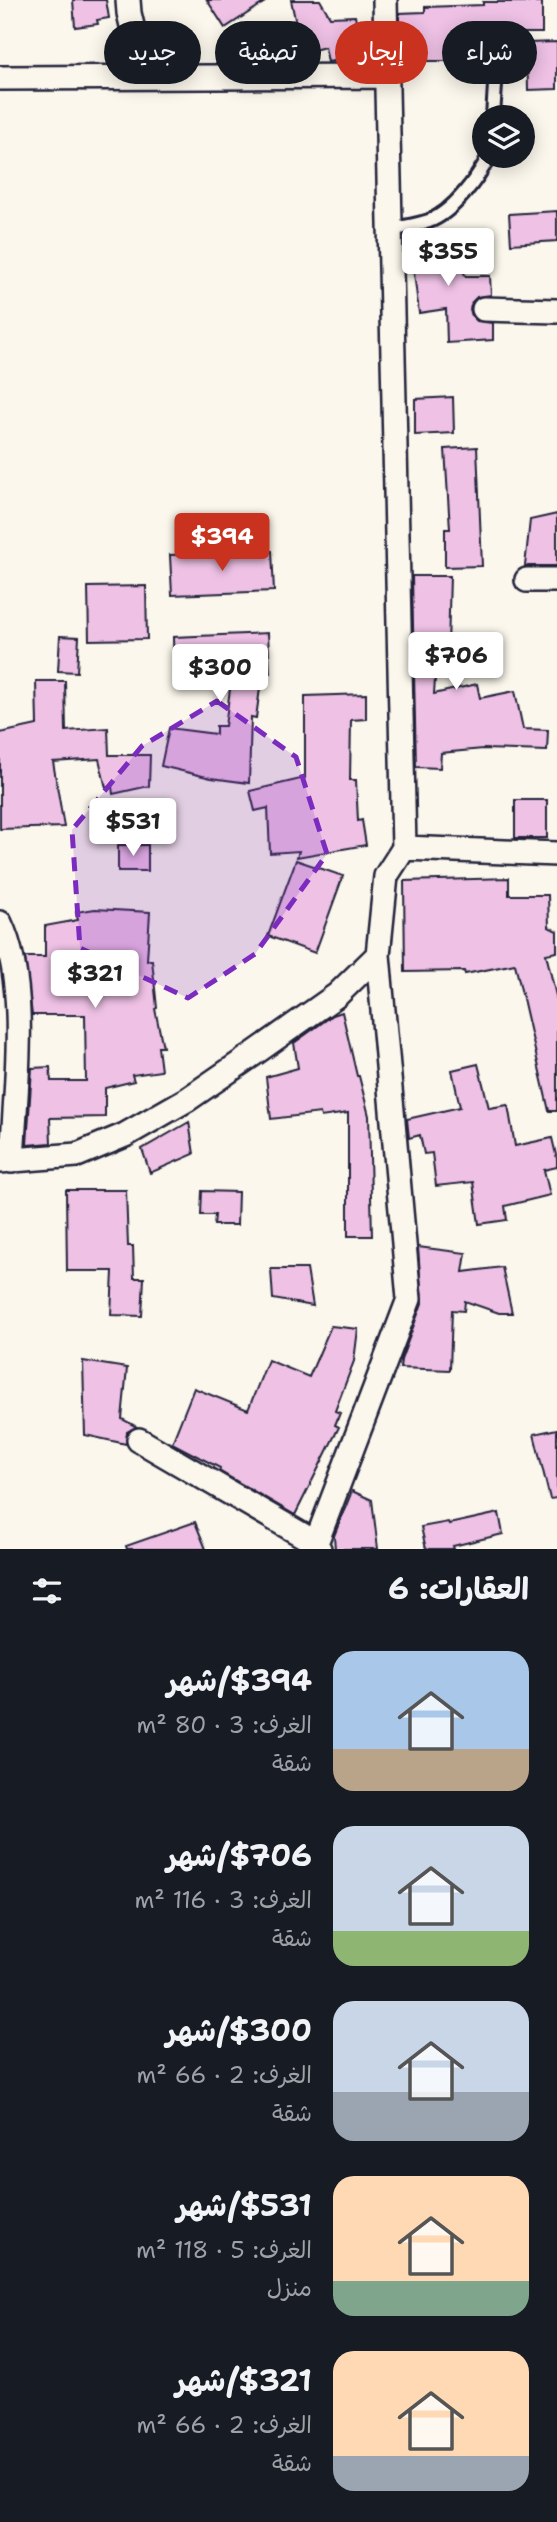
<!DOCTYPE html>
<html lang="ar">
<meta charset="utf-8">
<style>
body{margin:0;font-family:"Shantell Sans","Playpen Sans Arabic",sans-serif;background:#242831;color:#f1f3f6;direction:rtl;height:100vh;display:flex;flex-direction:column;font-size:26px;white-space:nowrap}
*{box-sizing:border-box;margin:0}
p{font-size:23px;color:#9ea1a6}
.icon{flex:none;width:38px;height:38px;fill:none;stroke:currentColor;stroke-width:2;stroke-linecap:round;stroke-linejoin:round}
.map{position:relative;height:1549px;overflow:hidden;direction:ltr}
.details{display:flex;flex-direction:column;background:#171b24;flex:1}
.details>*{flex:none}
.hud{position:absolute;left:21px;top:21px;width:516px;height:63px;direction:rtl;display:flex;gap:14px}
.buttons{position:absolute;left:472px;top:105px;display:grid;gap:14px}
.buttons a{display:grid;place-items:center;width:63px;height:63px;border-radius:50%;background:#171b24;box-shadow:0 4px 18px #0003;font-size:35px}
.price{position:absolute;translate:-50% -60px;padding:0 16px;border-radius:7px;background:#fff;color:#222;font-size:23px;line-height:46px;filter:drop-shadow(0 2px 4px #0008)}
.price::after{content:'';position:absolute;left:50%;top:42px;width:21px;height:16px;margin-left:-10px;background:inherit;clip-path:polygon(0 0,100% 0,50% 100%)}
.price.active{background:#c8321e;color:#fff}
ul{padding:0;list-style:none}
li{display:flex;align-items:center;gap:21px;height:175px;padding:0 28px}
li span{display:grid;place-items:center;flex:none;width:196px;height:140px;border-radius:21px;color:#555}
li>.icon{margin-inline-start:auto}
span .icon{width:84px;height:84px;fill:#fffc;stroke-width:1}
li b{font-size:30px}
h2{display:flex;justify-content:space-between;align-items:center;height:84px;padding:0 28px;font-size:30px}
.pill{padding:0 24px;border-radius:32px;background:#171b24;box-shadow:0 4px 18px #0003;font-size:24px;line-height:63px}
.pill.active{background:#c8321e;color:#fff}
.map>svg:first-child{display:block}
.building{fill:#eec1e5;stroke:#22223b;stroke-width:2}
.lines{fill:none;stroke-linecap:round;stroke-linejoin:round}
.service-casing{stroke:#22223b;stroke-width:18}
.minor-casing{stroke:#22223b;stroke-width:28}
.service{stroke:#fbf7ec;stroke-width:12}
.minor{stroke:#fbf7ec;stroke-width:23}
.marked{fill:#7b2cbf;fill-opacity:0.2;stroke:#7b2cbf;stroke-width:5;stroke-dasharray:14 9;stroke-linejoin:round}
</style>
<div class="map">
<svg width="557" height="1549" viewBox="0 0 557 1549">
<rect width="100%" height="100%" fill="#fbf7ec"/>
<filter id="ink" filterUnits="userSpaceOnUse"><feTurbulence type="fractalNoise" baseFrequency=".0143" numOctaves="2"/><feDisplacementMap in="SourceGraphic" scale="14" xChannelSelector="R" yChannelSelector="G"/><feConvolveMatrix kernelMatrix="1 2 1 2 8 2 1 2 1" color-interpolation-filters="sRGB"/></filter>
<g filter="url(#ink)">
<path class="building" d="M73,0H106L109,18L97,20L98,24L75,27Z
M207,0H268L225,28Z
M291,0H320L330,17L355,16L363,56L328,62L325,47L302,53Z
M483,2H542V33H454L455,61H400L399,13L425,12V7L483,5Z
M557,42V89L528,90L527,43Z
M557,211V241L511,244L509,214Z
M453,235L456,262L461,260L465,276H490L491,295L477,297L472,302L470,309L472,316L477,321L493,323V340L447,343L446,309L419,313L413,265H409L406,241Z
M453,397L454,433L415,435V399Z
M477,447L482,566L445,567V529H450L445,449Z
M557,514V566H525L530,520Z
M272,551L274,591L172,595L170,555Z
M412,576H450L448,648H437L434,694L477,684L480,698L515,691L523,729L548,730L547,751L483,749L441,753L440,768L416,767Z
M146,586L147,639L89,640L88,587Z
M268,633L270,673H262L256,718L251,717L249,783L211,778L161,766L169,728L216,734V726H225L232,674L174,677L173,637Z
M60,636L79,637L77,672L58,671Z
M36,681H65L66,731L108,728L109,755H150L149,786L113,794L112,787L106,788L99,759L53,762L64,827L0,829V733L37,725Z
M366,694V719L351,720L350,780H356L358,821L362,820L366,845L297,857L299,851L270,853L268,808L255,811L250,791L305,778V696Z
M515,800H547V838H515Z
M118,845H148V871H118Z
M296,860L343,876L315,953L268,936Z
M509,878V895H548L549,927L557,931V952L546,954L557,1000V1111H549L515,964L465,974L464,971L405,972L404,881Z
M95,909L150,912L147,960H152L157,1008L155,1009L163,1047H158L161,1071L132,1075L134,1081L105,1088V1117L50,1118L51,1143L27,1145L32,1068L50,1067L51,1081H86L85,1015H32L25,957H45V926L78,920L76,912Z
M342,1012L357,1076H359L369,1116L372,1236H348V1113L321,1117L320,1113L271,1119L266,1077L298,1068L294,1043L333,1015Z
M478,1064L489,1108L508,1105L515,1146L552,1138L557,1159V1167L544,1170L550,1195L505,1206L507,1220L479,1224L473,1182L436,1186L432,1153L424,1154L420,1135L409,1138L407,1119L460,1107L452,1070Z
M189,1122L194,1154L150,1173L142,1149Z
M66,1190H126L128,1246H133L134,1278H144L142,1316L111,1315L113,1271H67Z
M202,1191L238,1192L237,1225H214L215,1215H201Z
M418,1247L466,1253L463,1272L502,1267L512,1313H499L465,1301L464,1311L452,1310L450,1370L400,1368L401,1360L422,1303Z
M271,1269H307L313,1306L273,1299Z
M331,1326L358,1329L354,1361L335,1411L340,1413L335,1425L339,1427L295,1515L219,1471L220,1468L172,1443L194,1388L248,1410L268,1360L309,1377Z
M83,1361L127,1368L122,1419L137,1427L127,1432L126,1444L85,1435Z
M557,1429V1498L550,1499L534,1434Z
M352,1491L372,1500L378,1549H335L334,1536Z
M499,1513L503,1534L453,1546L454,1549H426L421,1527L448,1522L449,1524Z
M195,1522L206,1549H127L126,1546Z"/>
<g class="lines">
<defs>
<path id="service" d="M493,117L495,85
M391,230C403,227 417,225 429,221C453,212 478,178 489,156"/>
<path id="minor" d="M128,0L129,13L144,77
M0,78L387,76
M484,309L557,311
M527,580H557
M404,848L557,854
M0,923C30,985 15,1091 12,1161
M0,1161L77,1155L125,1135L188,1099L252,1055L337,995L378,955L386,876L404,848L385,0
M139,1440L316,1543L319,1549
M316,1543L409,1299L378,955"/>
</defs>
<use href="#service" class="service-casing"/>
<use href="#minor" class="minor-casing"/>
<use href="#service" class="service"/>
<use href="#minor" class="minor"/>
</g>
</g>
<path class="marked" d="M217,701L296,757L327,854L255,954L188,998L80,948L72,830L142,746Z"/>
</svg>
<div class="buttons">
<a><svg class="icon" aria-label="layers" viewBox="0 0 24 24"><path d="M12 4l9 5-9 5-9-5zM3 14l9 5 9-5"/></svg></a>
</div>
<b class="price" style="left:448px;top:288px">$355</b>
<b class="price active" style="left:222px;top:573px">$394</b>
<b class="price" style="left:456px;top:692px">$706</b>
<b class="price" style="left:220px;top:704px">$300</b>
<b class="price" style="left:133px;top:858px">$531</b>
<b class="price" style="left:95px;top:1010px">$321</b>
<div class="hud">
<a class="pill">شراء</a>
<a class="pill active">إيجار</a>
<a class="pill">تصفية</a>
<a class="pill">جديد</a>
</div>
</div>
<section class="details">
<h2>العقارات: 6<svg class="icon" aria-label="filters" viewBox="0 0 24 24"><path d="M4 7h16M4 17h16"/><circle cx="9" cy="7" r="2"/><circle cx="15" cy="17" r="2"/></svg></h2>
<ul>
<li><span style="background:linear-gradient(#a9c7e8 70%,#b9a48a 0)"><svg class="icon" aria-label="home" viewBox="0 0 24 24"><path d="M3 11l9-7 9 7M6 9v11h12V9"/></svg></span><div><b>$394/شهر</b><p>الغرف: 3 · 80 m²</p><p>شقة</p></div></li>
<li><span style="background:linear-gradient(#c9d6e8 75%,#8fb573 0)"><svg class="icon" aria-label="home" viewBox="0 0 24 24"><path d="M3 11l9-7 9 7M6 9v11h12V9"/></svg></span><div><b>$706/شهر</b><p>الغرف: 3 · 116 m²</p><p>شقة</p></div></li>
<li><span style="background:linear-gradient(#c9d6e8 65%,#9aa5b1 0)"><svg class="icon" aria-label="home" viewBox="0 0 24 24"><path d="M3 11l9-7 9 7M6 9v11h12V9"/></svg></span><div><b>$300/شهر</b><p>الغرف: 2 · 66 m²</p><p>شقة</p></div></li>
<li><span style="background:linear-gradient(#ffd9b3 75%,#7fa58c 0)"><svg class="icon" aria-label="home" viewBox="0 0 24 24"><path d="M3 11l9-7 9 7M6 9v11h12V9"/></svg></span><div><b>$531/شهر</b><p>الغرف: 5 · 118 m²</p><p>منزل</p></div></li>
<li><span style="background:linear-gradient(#ffd9b3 75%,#9aa5b1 0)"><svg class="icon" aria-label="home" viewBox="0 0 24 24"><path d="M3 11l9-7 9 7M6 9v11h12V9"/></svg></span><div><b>$321/شهر</b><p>الغرف: 2 · 66 m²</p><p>شقة</p></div></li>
</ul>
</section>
